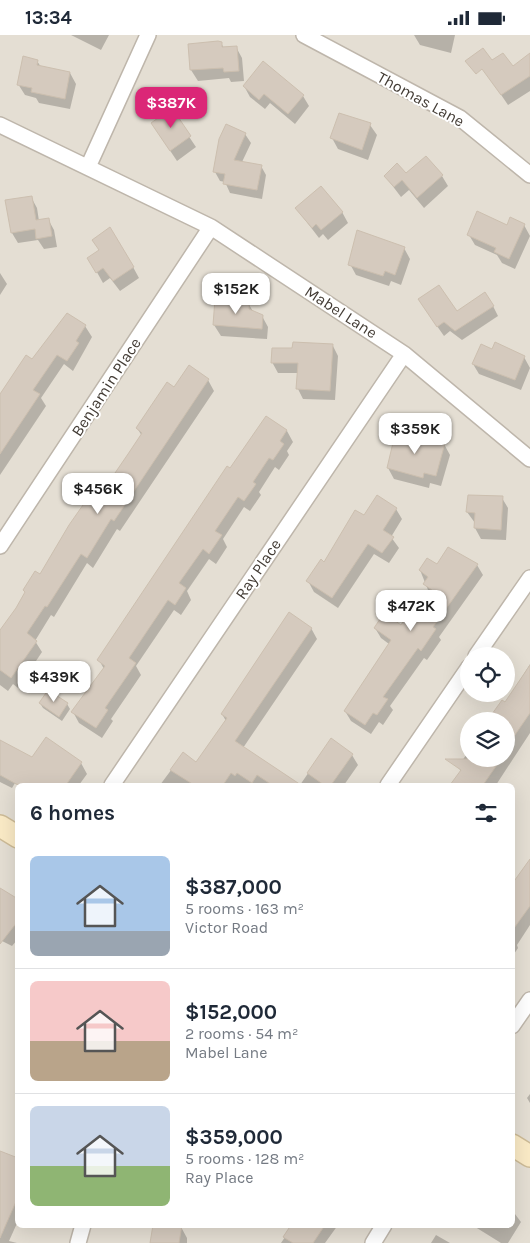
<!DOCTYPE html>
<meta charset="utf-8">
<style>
body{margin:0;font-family:Karla,sans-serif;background:#f6f6f7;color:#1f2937;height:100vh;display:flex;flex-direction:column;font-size:19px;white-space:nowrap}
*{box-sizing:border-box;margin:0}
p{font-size:16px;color:#747a83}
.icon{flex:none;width:28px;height:28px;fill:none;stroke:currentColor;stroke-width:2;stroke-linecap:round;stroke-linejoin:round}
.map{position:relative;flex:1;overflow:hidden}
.panel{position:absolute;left:15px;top:748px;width:500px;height:445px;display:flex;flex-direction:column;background:#fff;border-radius:8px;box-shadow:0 5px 20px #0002}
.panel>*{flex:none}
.controls{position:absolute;left:460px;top:612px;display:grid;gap:10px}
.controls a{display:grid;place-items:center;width:55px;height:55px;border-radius:50%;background:#fff;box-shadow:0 5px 20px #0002;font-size:25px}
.price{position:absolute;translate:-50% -42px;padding:0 11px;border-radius:10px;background:#fff;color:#222;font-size:16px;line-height:32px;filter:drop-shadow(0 1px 2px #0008)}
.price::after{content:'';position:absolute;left:50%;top:30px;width:15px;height:11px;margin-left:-8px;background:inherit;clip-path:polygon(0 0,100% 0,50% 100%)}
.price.active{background:#db2777;color:#fff}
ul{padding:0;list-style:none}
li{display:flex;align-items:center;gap:15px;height:125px;padding:0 15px}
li+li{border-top:1px solid #e0e1e3}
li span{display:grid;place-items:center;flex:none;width:140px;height:100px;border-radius:8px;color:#555}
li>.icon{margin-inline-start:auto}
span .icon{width:60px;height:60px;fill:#fffc;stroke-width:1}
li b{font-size:21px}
h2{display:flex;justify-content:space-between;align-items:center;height:60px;padding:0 15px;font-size:21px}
.status{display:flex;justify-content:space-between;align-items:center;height:35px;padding:0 25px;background:#fff;direction:ltr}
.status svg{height:14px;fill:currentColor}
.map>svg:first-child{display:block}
.residential{fill:#e4ded3;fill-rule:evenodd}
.shadow{fill:#0003}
.building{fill:#d5cabe;stroke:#ccbfaf}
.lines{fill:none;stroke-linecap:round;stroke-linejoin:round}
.street-casing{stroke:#beb6ab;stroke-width:18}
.secondary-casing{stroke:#cdbb97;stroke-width:24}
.street{stroke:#fff;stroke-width:15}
.secondary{stroke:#faeac6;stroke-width:21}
.labels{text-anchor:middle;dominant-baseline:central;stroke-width:4;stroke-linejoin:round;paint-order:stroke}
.street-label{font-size:16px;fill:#433c35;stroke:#fff}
</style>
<div class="status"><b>13:34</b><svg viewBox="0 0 49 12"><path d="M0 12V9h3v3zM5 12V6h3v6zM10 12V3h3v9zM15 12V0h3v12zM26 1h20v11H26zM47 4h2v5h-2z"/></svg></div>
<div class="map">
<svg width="530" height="1208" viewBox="0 0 530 1208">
<rect width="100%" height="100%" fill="#f1ece5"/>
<path class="residential" d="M0,0H530V1208H0ZM469,621H506V659H469ZM469,686H506V724H469ZM18,750H512V1190H18Z"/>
<path class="shadow" d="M71,0H109L101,15Z
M414,0H455L451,18L420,10Z
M221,8L224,13L236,12L242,23L244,46L231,47L229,43L198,46L191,35L189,10Z
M37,26L41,32L70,38L76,49L70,74L39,68L36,63L25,60L18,49Z
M530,31V56L508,70L491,45L512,33Z
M244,51L303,61L309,71L295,89L270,68L265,74L250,62Z
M171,75L196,112L177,126L159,99Z
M370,90L377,100L368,125L338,114L332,103Z
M245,99L251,108L242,127L261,131L266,140L262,164L230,158L225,147L220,146L215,137Z
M406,140L442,141L448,151L424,173L409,155L401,162L385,141Z
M31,162L37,173L39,186L48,184L54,195L57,212L44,214L38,205L18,208L12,198Z
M296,173L342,177L348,188L328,205L323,199L319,203Z
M524,190L530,201L515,234L502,228L497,220L475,210L469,200Z
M404,213L410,224L401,250L391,246L389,251L356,240L350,229Z
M89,223L133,232L139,243L120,256L110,243L103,248Z
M0,238L7,249L0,260Z
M248,268L254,278L262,281L268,292L267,304L221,301L214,290Z
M493,271L498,281L462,305L450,296L444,301L425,274L457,277Z
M67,279L85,291L92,302L73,336L64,329L41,363L46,371L0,440V380L33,326Z
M333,311L338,321L335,365L303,364L298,354V338H278L272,327L294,315Z
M493,316L524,322L530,333L521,355L479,339L473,329Z
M208,345L214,356L120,496L117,494L93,533L87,528L54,582L51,580L35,606L42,617L18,653L13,649L8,656L0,650V597L142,401L137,393L174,353Z
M266,383L287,396L293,407L287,416L289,420L279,435L275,432L259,457L261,460L250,476L244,472L223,504L227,512L216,529L209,524L187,556L191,565L181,580L174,575L136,631L141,640L111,684L113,686L102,703L79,688L73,677L104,634L99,625Z
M444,409L450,420L441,451L430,448L429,453L394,444L388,433Z
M502,463L508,473L506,505L481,504L475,493V488L467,477Z
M396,474L402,484L391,502L399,513L389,528L374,519L338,573L314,557L308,546L364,481Z
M477,530L483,540L439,602L441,605L427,625L424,623L390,671L393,675L383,690L379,687L371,699L351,686L345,676L389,609L381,603L375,593L401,591L416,582L430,560L420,535L437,531Z
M311,593L317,604L243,713L299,750H247L243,748L241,750L238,748L236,750H160L183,719L196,728L226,686L222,679Z
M530,629V698L496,750H457L461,736L458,732L468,717L469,724H506V686H489L502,667L505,669Z
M40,668L67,669L70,674L62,686L43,673Z
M331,705L352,720L358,730L344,750H300Z
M0,707L32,724L81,728L87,739L79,750H19L15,748L12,753L0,747Z
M530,826V890L517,910L518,913L512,922V851Z
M0,855L18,866V904L12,911L0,905Z
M530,1059V1068L527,1063Z
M0,1125H18V1186L9,1206L17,1208H0Z
M512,1175L521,1187L508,1208H501L472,1190H512Z
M154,1190L181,1192L187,1203V1208H151Z
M293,1190H338L325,1208H281Z
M436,1200L450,1208H431Z"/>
<path class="building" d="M218,6L222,7V12L237,11L239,36L224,37L223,33L190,35L188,9Z
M483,13L492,25L503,18L513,31L530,18V41L501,60L482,34L476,39L465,26Z
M23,21L38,25L37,30L70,37L65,64L31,57L32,53L17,50Z
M263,26L304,60L288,79L264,59L259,65L243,51Z
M172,73L191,101L170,116L151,88Z
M339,78L371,88L362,115L330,103Z
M226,89L246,98L234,125L262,130L257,155L223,149L225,139L213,137L219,104Z
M426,121L443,140L417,163L402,145L394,152L384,141L397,128L406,138Z
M321,151L343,177L321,195L316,189L312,193L295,173Z
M32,161L36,185L49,183L52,201L36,204L35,194L11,198L5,165Z
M477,176L507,190L510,182L525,189L509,224L494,217L496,213L467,200Z
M110,192L134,232L113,246L103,233L96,238L87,223L99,215L92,205Z
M357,195L405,212L395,240L385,236L383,241L348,230Z
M439,250L457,276L485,257L494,271L455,296L444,287L437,292L418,264Z
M215,264L249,266V274L263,280L262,294L213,290Z
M67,278L86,290L76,306L79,308L67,326L57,320L33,355L40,359L0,419V359L26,320L32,324Z
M293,307L333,309L330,356L296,354L298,328H271L272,313H292Z
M495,307L525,321L515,345L472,329L481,309L492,314Z
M189,330L209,344L114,486L111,484L87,523L81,519L47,572L45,571L27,598L37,606L11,643L0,635V595L16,573L25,557L23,555L35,536L40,539L69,490L97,450L104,454L128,419L142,398L136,393L167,347L174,352Z
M266,381L287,395L280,406L284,409L273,425L269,423L253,447L256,449L244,466L238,462L215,496L222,500L209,519L203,514L179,548L186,553L175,570L168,565L129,623L136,628L105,673L108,675L96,693L71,677L105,631L97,625L227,431L230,433Z
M396,395L445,408L436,441L424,438L423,443L387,433Z
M377,460L397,473L383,495L394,502L382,518L368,509L332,563L306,546L321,524L324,527L355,475L364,480Z
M468,460L503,461L501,495L474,493L475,478L466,477Z
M448,512L478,529L433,592L436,594L421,616L418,613L383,662L388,664L377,680L373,678L365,690L344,676L391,605L374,593L384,578L401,590L410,576L416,580L432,555L423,549L428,542L419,535L427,523L437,529Z
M289,577L312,593L235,706L301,750H272L257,740L252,748L237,738L235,741L231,738L223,750H194L170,735L183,717L196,727L227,683L221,679Z
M530,630V678L506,713V686H487L502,665L505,667Z
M48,655L68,668L59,682L39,668Z
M46,702L82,727L66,750H18L0,740V705L32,722Z
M331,703L353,719L331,750H324L307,738Z
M445,724H501L483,750H450L461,735Z
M530,824V871L512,896V849Z
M0,853L18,864V886L0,909Z
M0,1116L18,1123V1162L0,1203Z
M153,1190H182L179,1208H150Z
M291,1190H325L313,1208H293L283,1202Z"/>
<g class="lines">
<defs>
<path id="street" d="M304,0L460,83L530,140
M0,90L211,192L404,319L530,424
M88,132L148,0
M0,511L211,192
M476,621L530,543
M112,750L404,319
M388,750L469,632
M512,991L530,965
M78,1208L83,1190
M373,1208L384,1190"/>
<path id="secondary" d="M0,791L18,802
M512,1110L530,1121"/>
</defs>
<use href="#street" class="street-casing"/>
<use href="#secondary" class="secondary-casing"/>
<use href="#street" class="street"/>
<use href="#secondary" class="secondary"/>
</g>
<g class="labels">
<g class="street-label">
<text transform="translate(421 64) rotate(29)">Thomas Lane</text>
<text transform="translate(341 277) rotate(33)">Mabel Lane</text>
<text transform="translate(106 352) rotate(-57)">Benjamin Place</text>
<text transform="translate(258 534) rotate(-56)">Ray Place</text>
</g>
</g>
</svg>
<div class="controls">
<a><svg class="icon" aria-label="locate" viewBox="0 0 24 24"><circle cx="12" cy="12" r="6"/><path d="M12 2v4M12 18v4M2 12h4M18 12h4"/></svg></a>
<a><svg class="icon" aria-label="layers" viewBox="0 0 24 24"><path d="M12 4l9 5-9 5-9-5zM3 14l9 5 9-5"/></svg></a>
</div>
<b class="price active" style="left:171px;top:94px">$387K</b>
<b class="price" style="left:236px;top:280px">$152K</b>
<b class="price" style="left:415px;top:420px">$359K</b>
<b class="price" style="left:98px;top:480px">$456K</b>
<b class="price" style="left:411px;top:597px">$472K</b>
<b class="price" style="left:54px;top:668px">$439K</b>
<section class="panel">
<h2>6 homes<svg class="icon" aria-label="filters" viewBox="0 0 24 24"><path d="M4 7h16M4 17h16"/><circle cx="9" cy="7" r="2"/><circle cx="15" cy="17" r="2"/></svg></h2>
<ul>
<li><span style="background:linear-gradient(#a9c7e8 75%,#9aa5b1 0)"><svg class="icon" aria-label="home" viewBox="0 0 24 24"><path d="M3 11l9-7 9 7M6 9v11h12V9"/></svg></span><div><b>$387,000</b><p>5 rooms · 163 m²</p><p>Victor Road</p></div></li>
<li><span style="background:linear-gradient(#f6c9c9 60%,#b9a48a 0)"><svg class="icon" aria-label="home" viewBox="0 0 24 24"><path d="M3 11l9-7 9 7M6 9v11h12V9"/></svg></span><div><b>$152,000</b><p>2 rooms · 54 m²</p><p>Mabel Lane</p></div></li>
<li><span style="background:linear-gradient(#c9d6e8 60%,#8fb573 0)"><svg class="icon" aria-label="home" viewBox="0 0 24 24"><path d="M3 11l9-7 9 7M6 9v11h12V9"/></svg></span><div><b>$359,000</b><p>5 rooms · 128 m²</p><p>Ray Place</p></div></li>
</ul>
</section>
</div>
